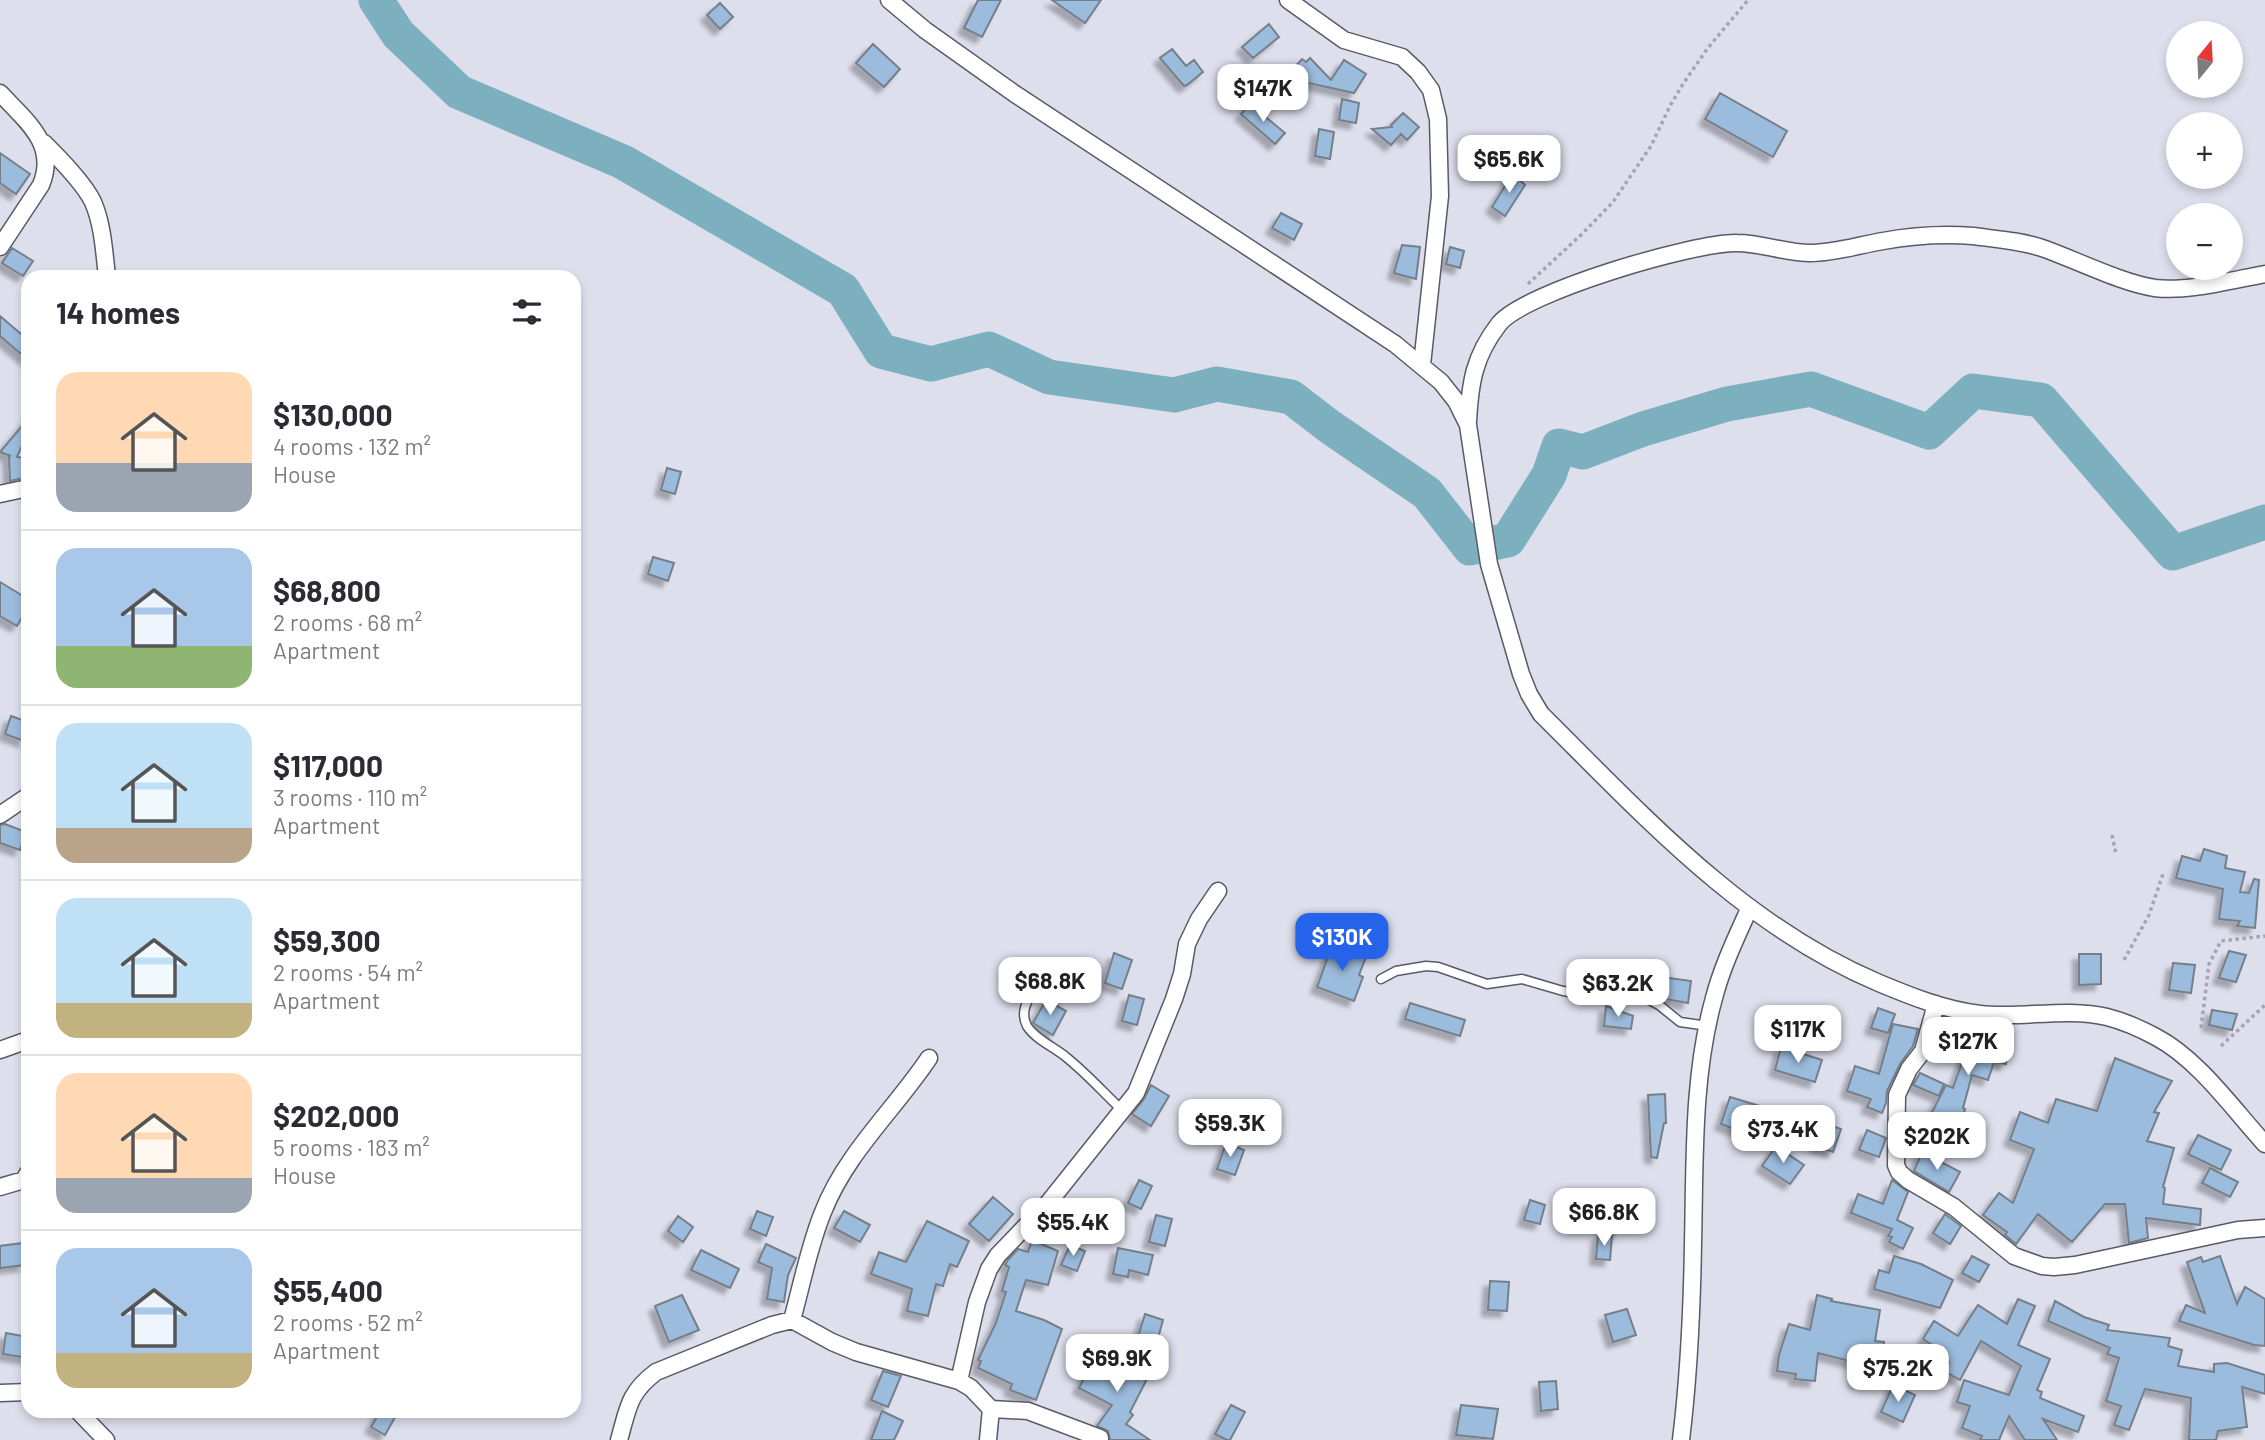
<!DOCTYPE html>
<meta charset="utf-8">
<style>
body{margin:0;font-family:Barlow,sans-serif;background:#f7f7f7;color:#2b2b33;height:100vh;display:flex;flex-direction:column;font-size:26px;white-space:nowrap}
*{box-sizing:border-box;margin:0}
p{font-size:23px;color:#7c7c81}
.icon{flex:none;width:38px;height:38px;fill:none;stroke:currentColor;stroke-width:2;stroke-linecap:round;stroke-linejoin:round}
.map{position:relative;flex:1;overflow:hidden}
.details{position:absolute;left:21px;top:270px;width:560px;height:1148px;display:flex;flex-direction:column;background:#fff;border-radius:21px;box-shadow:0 4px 10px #0003}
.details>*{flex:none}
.needle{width:46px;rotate:18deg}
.fabs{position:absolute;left:2166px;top:21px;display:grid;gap:14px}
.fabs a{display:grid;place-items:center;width:77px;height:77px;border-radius:50%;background:#fff;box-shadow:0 4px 10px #0003;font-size:35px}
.price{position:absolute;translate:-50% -60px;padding:0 16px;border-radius:14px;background:#fff;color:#222;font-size:23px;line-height:46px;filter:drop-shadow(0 2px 4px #0008)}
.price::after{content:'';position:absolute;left:50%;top:42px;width:21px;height:16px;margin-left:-10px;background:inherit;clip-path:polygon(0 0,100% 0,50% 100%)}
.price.on{background:#2563eb;color:#fff}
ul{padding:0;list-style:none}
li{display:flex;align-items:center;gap:21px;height:175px;padding:0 35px}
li+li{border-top:2px solid #e1e1e2}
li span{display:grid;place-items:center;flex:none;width:196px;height:140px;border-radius:21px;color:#555}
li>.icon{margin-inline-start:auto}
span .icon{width:84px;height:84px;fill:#fffc;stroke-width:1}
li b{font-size:30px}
h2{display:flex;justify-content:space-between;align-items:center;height:84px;padding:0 35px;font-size:30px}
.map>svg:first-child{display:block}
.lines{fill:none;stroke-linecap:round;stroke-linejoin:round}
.river{stroke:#7cb0bf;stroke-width:35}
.building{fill:#9cbcdd;stroke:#757f89;stroke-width:2;filter:url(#shadow)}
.service-casing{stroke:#595a66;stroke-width:11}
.minor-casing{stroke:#595a66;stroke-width:19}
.path{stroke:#a3a5b0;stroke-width:3.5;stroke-dasharray:3.5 3.5;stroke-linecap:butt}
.service{stroke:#fff;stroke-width:8}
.minor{stroke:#fff;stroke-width:16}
</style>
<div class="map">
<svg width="2265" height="1440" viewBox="0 0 2265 1440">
<defs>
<filter id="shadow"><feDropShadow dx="-6" dy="6" stdDeviation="2" flood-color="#0004"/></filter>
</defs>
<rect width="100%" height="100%" fill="#dddfed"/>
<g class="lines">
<path class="river" d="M376,0L398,34L459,92L623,162L843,290L881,351L931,364L989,349L1049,377L1174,395L1217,384L1291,397L1330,427L1427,493L1470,548L1508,540L1549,475L1559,446L1583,452L1643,429L1727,404L1811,389L1929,432L1973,391L2041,400L2173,553L2265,522"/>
</g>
<path class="building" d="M978,0H1001L982,37L964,28Z
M1052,0H1101L1085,23Z
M720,3L733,17L720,29L707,15Z
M1269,24L1279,37L1253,58L1242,47Z
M873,44L900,69L884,87L856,63Z
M1172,49L1186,66L1194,60L1203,72L1187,85L1184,86L1160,58Z
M1310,58L1331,80L1344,60L1366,74L1354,93L1309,83L1304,88L1300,83L1291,93L1280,83L1302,59L1306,62Z
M1720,93L1787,131L1773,157L1705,119Z
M1342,99L1359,103L1356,123L1339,120Z
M1250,104L1285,133L1275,144L1241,114Z
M1403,113L1419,127L1407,140L1401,134L1391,145L1372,129L1392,127L1391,125Z
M1319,129L1334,132L1330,159L1315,156Z
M0,153L30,174L16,194L0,183Z
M1513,173L1525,185L1505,216L1492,207Z
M1281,213L1302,224L1294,240L1272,228Z
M1402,245L1420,247L1416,279L1394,273Z
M1450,247L1464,251L1460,268L1446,264Z
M12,248L33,261L23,276L2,263Z
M0,316L28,340V360L0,336Z
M28,419V432L17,457L25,458L24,478L10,481L9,456H11L0,452Z
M667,468L681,472L675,494L661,490Z
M653,557L674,563L668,581L648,574Z
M0,582L28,599V607L17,626L0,616Z
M11,716L28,722L24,741L5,734Z
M5,824L26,832L20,850L0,843V825Z
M2204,849L2227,856L2225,868L2245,872L2240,892L2249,893L2254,879L2259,880L2255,928L2237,926L2240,921L2219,919L2223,889L2176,878L2182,856L2200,861Z
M1332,946L1366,957L1359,975L1363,977L1354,1001L1317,987Z
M2229,951L2246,955L2236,982L2219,978Z
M1114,953L1132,960L1122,989L1105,983Z
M2079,954H2101V984L2079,985Z
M2173,963L2195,965L2191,993L2169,990Z
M1662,977L1691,981L1688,1003L1660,998Z
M1129,995L1144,999L1137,1025L1122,1021Z
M1046,1000L1066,1011L1053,1035L1033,1023Z
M1410,1003L1465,1020L1460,1036L1405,1019Z
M1606,1006L1633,1016L1631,1029L1604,1026Z
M1878,1008L1895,1014L1888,1033L1871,1028Z
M2212,1010L2237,1014L2232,1030L2209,1025Z
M1893,1024L1918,1029L1913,1046L1900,1064L1887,1091L1886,1103L1882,1113L1867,1107L1871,1099L1847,1091L1855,1066L1879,1074Z
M1962,1030L2011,1036L2006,1064L1994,1062L1988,1080L1972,1075L1963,1108L1965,1109L1958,1135L1925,1126L1946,1085L1953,1088L1967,1048L1960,1047Z
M1781,1047L1822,1060L1815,1082L1775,1070Z
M2115,1058L2172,1081L2154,1112L2159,1113L2147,1141L2174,1148L2163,1187L2165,1188L2163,1204L2201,1209L2200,1225L2146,1218L2148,1238L2129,1243L2125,1204H2105L2072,1242L2038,1214L2016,1244L2005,1235L2007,1232L1983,1215L1999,1193L2013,1203L2034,1149L2010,1140L2020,1112L2048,1123L2056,1099L2097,1111Z
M1920,1073L1944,1084L1939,1096L1913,1085Z
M1151,1085L1169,1096L1151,1126L1132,1114L1144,1099Z
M1665,1094L1666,1123H1664L1657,1158L1651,1157L1648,1095Z
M1730,1097L1776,1111L1771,1127L1746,1120L1742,1132L1721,1124Z
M1824,1123L1841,1129L1833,1152L1815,1146Z
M1867,1130L1886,1138L1879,1157L1859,1150Z
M2198,1135L2231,1150L2221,1170L2188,1154Z
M1226,1143L1244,1150L1235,1175L1217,1169Z
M1776,1146L1804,1165L1790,1184L1762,1166Z
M1922,1152L1960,1172L1949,1192L1914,1171Z
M2210,1168L2238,1182L2230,1197L2202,1183Z
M1139,1180L1152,1186L1141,1209L1128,1203Z
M1892,1180L1908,1192L1897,1220L1913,1228L1903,1249L1889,1242L1892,1237L1888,1236L1892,1229L1851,1213L1858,1194L1883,1204Z
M993,1197L1013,1214L989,1241L969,1224Z
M1530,1200L1545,1205L1540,1224L1524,1220Z
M1603,1206H1619V1231L1604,1232Z
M757,1211L773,1217L766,1236L750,1229Z
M844,1211L870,1225L860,1242L834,1228Z
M1945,1214L1961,1226L1950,1244L1933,1233Z
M1156,1215L1172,1219L1165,1246L1149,1242Z
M678,1216L693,1227L683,1242L668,1231Z
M927,1221L969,1241L957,1267L950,1264L943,1286L936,1284L928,1316L907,1311L912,1289L871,1274L879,1252L906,1262Z
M1598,1235L1612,1236L1610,1260L1596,1259Z
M1032,1240L1058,1251L1048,1285L1026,1280L1016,1311L1044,1320L1062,1329L1036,1400L1010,1390L1012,1384L978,1368L981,1361L978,1360L996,1323L1006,1292L1002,1291L1009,1267L1005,1265L1007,1261L1018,1249L1028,1252Z
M23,1243L25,1265L0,1268V1246Z
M766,1244L796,1258L788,1275L784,1302L767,1299L772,1268L758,1262Z
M1070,1245L1085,1251L1077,1271L1061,1265Z
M1118,1248L1153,1255L1148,1275L1129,1270L1128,1277L1113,1274Z
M701,1250L739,1269L730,1288L691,1270Z
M1894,1256L1921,1264L1953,1280L1940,1308L1874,1289L1879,1270L1889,1273Z
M1972,1256L1989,1265L1979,1282L1962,1273Z
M2220,1256L2237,1304L2245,1287L2265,1299V1346L2254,1345L2179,1321L2186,1305L2205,1313L2187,1262L2201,1257L2203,1262Z
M1490,1281L1509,1282L1507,1311L1488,1310Z
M682,1295L699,1330L669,1342L655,1306Z
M1817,1295L1832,1299L1831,1301L1880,1310L1875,1341L1884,1342L1881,1366L1882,1379L1856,1382L1854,1362L1818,1353L1815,1381L1795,1379L1796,1374L1777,1371L1779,1355L1789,1324L1810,1330Z
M2018,1299L2035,1306L2018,1345L2050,1359L2037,1390L2042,1392L2040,1398L2084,1416L2078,1432L2043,1419L2057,1440H2025L2009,1416L1999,1440H1980L1982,1436L1962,1428L1970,1406L1957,1402L1964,1380L2009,1395L2021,1366L1981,1341L1960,1380L1944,1371L1949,1362L1929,1350L1932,1345L1923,1339L1934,1321L1958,1336L1978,1305L2007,1324Z
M2055,1301L2084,1317L2109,1325L2107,1330L2170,1338L2168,1346L2182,1350L2178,1366L2214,1372V1364L2227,1363L2265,1375V1394L2242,1387L2247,1427L2218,1431L2216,1440H2189L2191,1398L2145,1389L2129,1430L2114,1425L2121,1406L2106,1401L2119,1358L2107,1354L2110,1348L2048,1321Z
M1627,1309L1636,1335L1613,1342L1605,1315Z
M1145,1314L1163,1320L1157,1342L1138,1337Z
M6,1333L28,1337V1358L3,1354Z
M1100,1353L1130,1363L1150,1373L1130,1412L1133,1415L1126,1424L1150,1440H1110L1108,1431L1097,1426L1112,1405L1079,1388L1086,1374L1092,1377Z
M883,1371L901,1376L888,1407L871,1400Z
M1556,1381L1558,1409L1541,1411L1539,1382Z
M1893,1385L1915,1395L1903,1422L1881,1412Z
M1231,1405L1245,1412L1230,1440H1227L1215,1434Z
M1461,1405L1498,1409L1493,1439L1456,1435Z
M381,1410H399L385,1435L371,1427Z
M882,1411L903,1421L894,1440H871Z"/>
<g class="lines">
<defs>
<path id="service" d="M1381,979L1396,971L1426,966L1438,967L1487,984L1522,979L1563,991L1582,994L1636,993L1659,1005L1680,1022L1708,1026
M1033,990C1027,1001 1020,1013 1027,1026C1035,1039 1054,1047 1066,1057C1086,1073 1103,1092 1122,1110"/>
<path id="minor" d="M889,0L925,30L1015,94L1395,344L1441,382L1456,401L1468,425L1489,564L1521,674L1529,694L1541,714C1643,815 1743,926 1879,983C1910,996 1945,1010 1980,1014C2021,1019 2065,1007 2107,1017C2123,1021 2141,1029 2156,1037C2198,1059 2233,1109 2265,1144
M1288,0L1344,40L1402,57L1418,72L1431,90L1438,119L1440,196L1422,365
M0,93C25,120 58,144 41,185L0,247
M44,143C59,158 84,183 93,202C103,225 104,252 107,276
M1468,422C1470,383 1474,356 1499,324C1524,292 1695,242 1737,243C1762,243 1785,253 1810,253C1835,253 1859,245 1883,241C1911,236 1945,234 1973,236C1996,239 2023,241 2045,249C2078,261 2122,283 2155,288C2188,292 2232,280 2265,274
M0,494L28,488
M0,815L28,796
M1936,1004L1923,1051L1909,1069L1897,1095L1896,1165L1899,1172L1908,1180L1954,1207L2014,1256L2042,1266L2054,1267L2075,1265L2238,1230L2265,1228
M0,1050L28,1040
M0,1187L24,1180L28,1173
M792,1320C802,1284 809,1246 823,1212C846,1153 895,1109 929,1058
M959,1381L977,1302L989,1269L998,1255L1049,1202L1136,1093L1174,999L1182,974L1187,944L1199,919L1218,891
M0,1393L28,1392
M77,1410L106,1440
M619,1440C628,1409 628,1393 656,1372L772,1325L792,1320L832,1342L856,1352L959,1381L971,1388L991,1409L1028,1411L1100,1438V1440
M988,1440L991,1409
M1681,1440C1689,1374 1692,1309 1693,1243C1695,1162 1692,1077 1714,998C1722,967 1736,938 1749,909"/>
</defs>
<use href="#service" class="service-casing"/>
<use href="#minor" class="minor-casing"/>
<path class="path" d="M1528,284L1582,234L1613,202L1651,146L1670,106L1683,84L1707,49L1748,0
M2112,835L2116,854
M2124,960L2149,915L2164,871
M2201,1028L2209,964L2221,941L2265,936
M2221,1046L2265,1005"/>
<use href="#service" class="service"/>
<use href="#minor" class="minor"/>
</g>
</svg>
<div class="fabs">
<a><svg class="needle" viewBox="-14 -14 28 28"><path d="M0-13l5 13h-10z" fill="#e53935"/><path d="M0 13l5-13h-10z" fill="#7c7c81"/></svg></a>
<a>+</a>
<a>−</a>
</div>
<b class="price" style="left:1263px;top:124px">$147K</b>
<b class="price" style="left:1509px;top:195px">$65.6K</b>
<b class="price on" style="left:1342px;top:973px">$130K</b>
<b class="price" style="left:1050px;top:1017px">$68.8K</b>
<b class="price" style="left:1618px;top:1019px">$63.2K</b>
<b class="price" style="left:1798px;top:1065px">$117K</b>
<b class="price" style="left:1968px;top:1077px">$127K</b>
<b class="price" style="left:1230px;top:1159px">$59.3K</b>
<b class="price" style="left:1783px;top:1165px">$73.4K</b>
<b class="price" style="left:1937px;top:1172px">$202K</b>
<b class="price" style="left:1604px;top:1248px">$66.8K</b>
<b class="price" style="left:1073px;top:1258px">$55.4K</b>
<b class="price" style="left:1117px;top:1394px">$69.9K</b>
<b class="price" style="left:1898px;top:1404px">$75.2K</b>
<section class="details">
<h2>14 homes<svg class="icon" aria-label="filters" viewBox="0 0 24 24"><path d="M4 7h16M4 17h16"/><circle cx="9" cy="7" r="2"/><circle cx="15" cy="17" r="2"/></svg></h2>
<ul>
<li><span style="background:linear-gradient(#ffd9b3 65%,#9aa5b1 0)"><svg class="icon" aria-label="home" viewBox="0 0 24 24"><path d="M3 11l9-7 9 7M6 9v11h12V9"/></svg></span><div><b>$130,000</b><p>4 rooms · 132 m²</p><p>House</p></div></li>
<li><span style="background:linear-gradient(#a9c7e8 70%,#8fb573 0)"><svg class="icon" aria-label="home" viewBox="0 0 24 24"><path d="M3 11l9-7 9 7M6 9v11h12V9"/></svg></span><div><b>$68,800</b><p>2 rooms · 68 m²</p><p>Apartment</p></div></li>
<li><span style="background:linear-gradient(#bfe0f5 75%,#b9a48a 0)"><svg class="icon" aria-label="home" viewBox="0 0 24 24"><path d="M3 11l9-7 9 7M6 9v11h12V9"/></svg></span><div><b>$117,000</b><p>3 rooms · 110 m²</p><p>Apartment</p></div></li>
<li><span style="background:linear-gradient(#bfe0f5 75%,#c2b280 0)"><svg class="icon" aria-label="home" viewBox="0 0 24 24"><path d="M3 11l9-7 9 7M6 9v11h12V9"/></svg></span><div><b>$59,300</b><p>2 rooms · 54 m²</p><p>Apartment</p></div></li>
<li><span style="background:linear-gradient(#ffd9b3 75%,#9aa5b1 0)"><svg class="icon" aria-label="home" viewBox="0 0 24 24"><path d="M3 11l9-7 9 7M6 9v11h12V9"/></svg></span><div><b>$202,000</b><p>5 rooms · 183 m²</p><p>House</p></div></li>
<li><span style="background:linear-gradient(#a9c7e8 75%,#c2b280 0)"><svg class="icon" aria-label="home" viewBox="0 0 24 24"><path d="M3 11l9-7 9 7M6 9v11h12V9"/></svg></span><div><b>$55,400</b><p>2 rooms · 52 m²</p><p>Apartment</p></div></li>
</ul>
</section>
</div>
